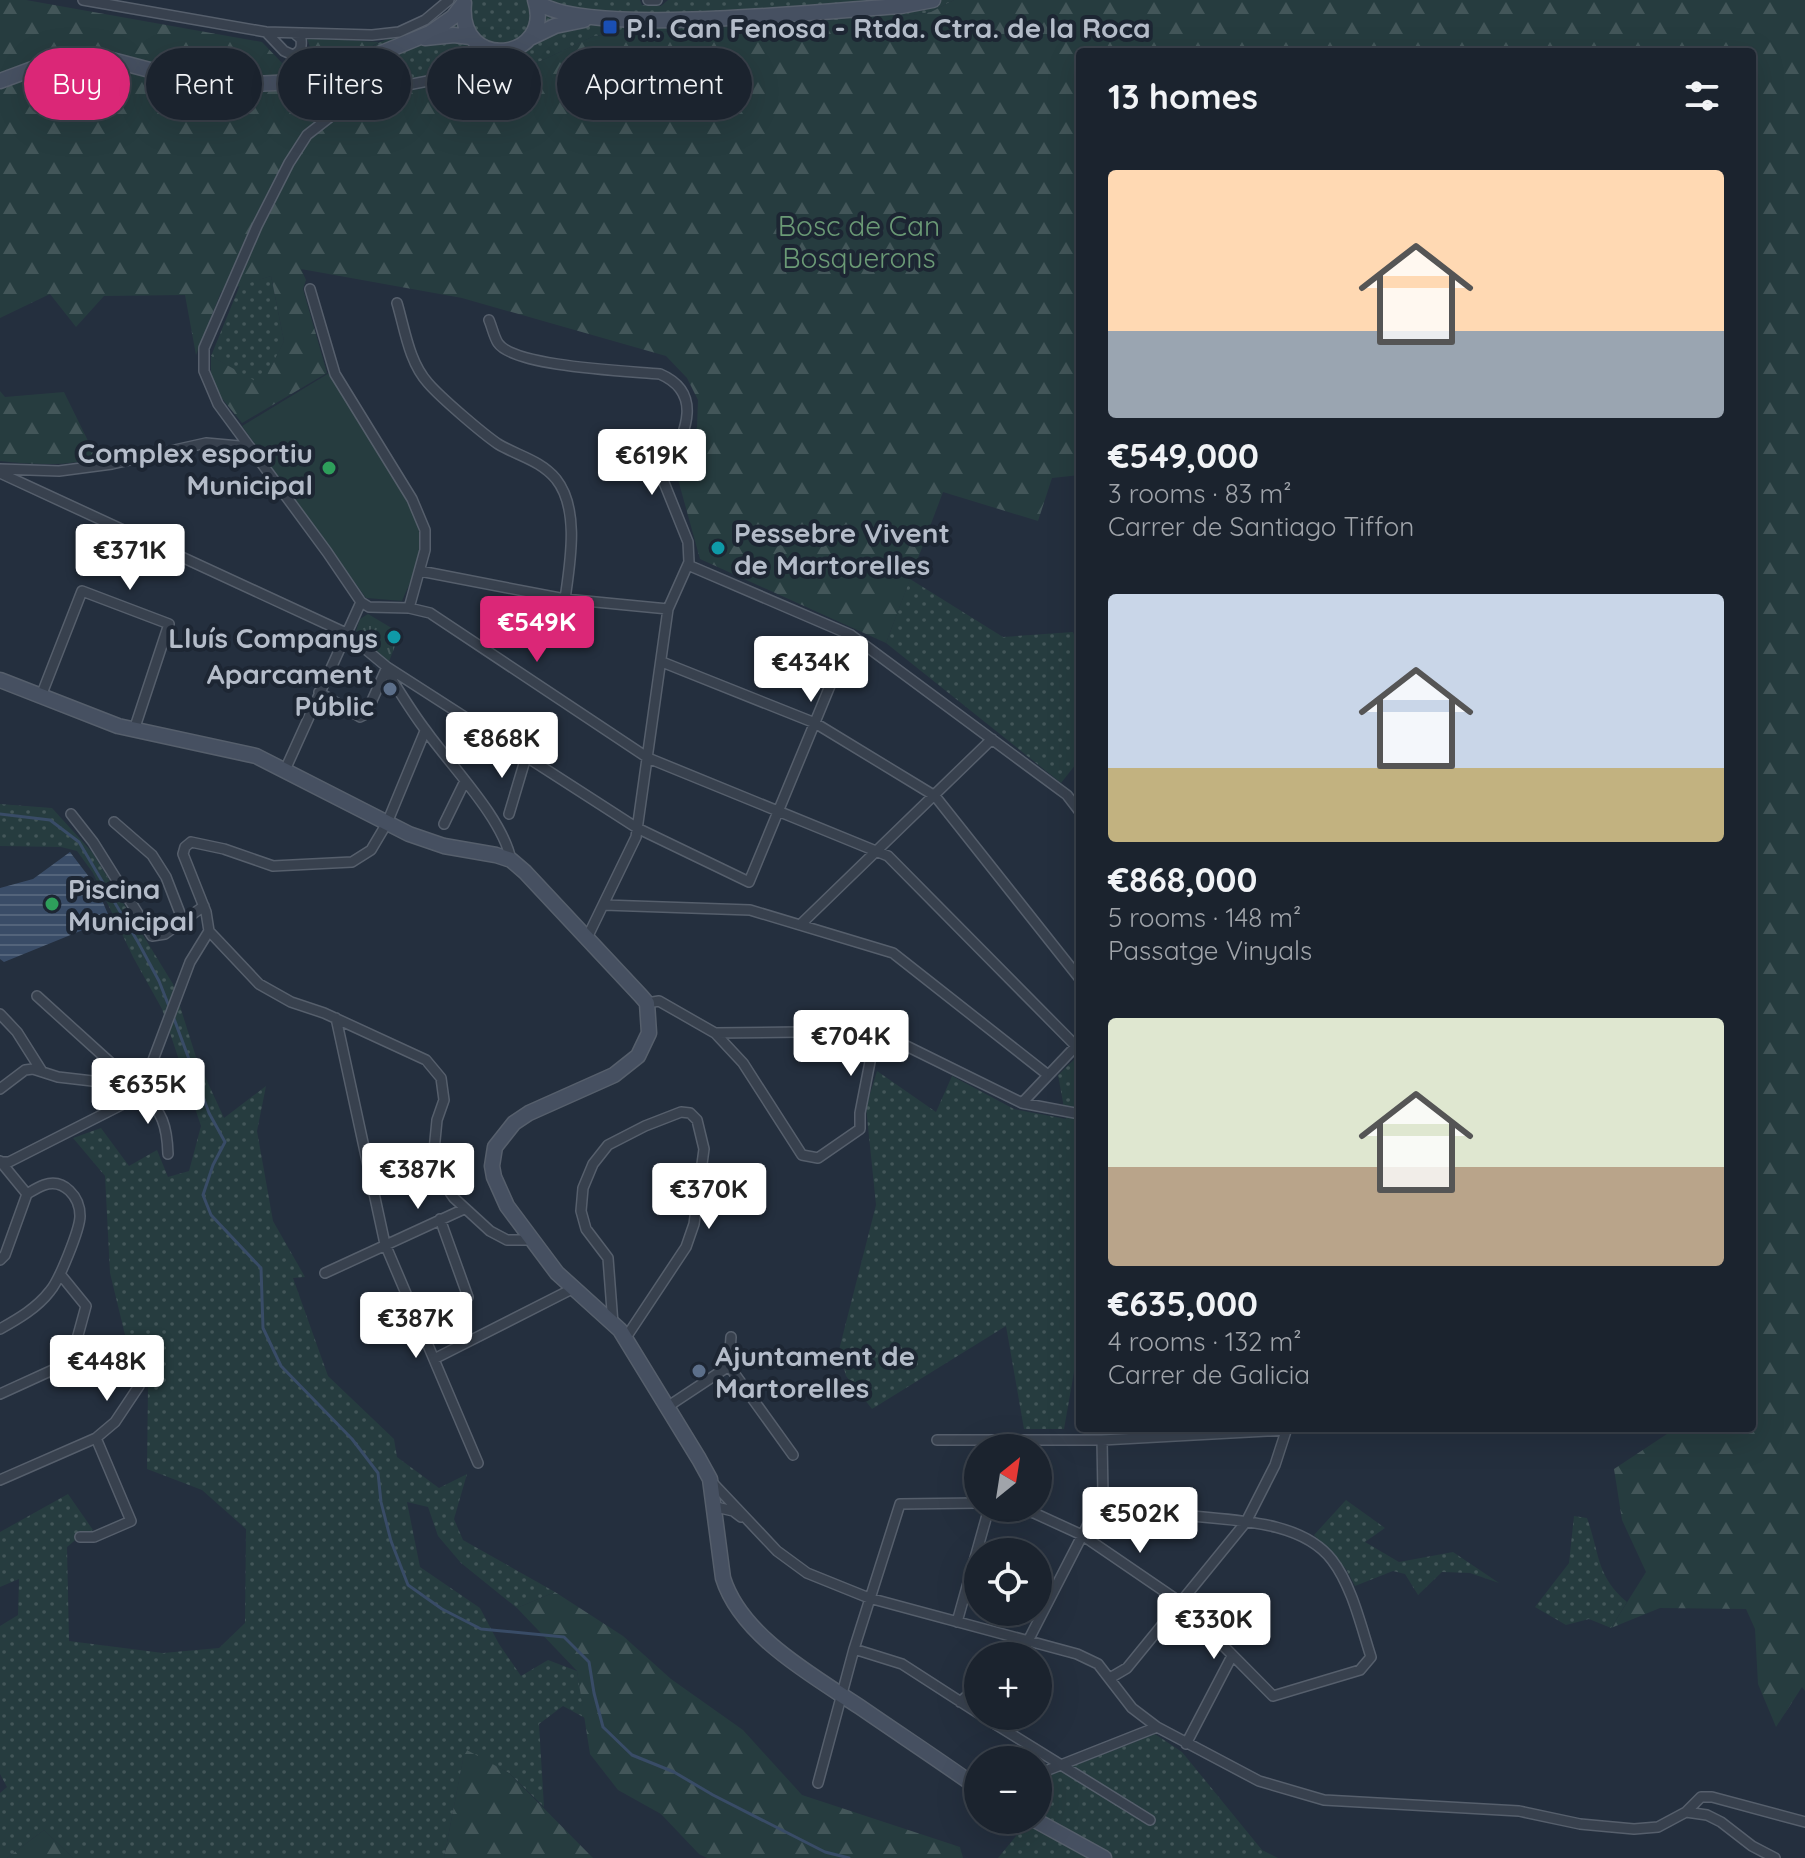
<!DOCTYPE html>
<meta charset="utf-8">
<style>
body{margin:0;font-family:Quicksand,sans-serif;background:#282f3a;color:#f1f3f6;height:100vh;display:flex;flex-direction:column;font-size:30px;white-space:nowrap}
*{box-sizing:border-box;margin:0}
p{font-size:26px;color:#a0a4aa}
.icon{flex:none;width:44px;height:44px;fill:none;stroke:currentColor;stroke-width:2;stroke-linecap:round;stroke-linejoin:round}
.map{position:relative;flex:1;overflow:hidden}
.sheet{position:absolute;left:1076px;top:48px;width:680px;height:1384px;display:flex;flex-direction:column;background:#1b232e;border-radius:8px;box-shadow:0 8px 32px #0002,0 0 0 2px #39404a}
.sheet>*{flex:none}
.top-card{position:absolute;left:24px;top:48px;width:760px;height:72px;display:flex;gap:16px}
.needle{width:52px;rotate:30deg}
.controls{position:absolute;left:964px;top:1434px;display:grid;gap:16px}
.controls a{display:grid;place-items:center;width:88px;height:88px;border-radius:50%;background:#1b232e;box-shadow:0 8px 32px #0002,0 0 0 2px #39404a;font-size:40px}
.price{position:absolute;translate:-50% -68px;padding:0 18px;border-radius:8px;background:#fff;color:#222;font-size:26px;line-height:52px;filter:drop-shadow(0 2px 4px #0008)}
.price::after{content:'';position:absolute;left:50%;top:48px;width:24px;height:18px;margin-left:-12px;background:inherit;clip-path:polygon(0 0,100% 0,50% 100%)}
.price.selected{background:#db2777;color:#fff}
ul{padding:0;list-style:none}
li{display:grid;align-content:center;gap:16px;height:424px;padding:0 32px}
li span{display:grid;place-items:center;height:248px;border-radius:8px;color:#555}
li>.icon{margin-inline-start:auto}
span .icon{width:144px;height:144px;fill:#fffc;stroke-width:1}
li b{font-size:34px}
h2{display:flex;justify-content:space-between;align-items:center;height:96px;padding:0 32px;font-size:34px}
.pill{padding:0 28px;border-radius:36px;background:#1b232e;box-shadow:0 8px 32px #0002,0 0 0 2px #39404a;font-size:28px;line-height:72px}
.pill.selected{background:#db2777;color:#fff}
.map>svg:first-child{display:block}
.grass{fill:url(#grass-dots)}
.forest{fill:url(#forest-firs)}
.park{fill:url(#park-tufts)}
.garden{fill:#263c3f}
.water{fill:url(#water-rules)}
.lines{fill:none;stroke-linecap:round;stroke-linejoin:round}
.stream{stroke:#394c67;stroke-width:3}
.street-casing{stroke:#565f6c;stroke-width:12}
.secondary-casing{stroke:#565f6c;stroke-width:17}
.street{stroke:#38414e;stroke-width:9}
.secondary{stroke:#465061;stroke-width:14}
.transit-dot{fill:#1a4fb4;stroke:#1d2633;stroke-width:3}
.leisure-dot{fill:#2e9e5b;stroke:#1d2633;stroke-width:3}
.culture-dot{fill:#0f9aa8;stroke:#1d2633;stroke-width:3}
.service-dot{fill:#5c6f8a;stroke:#1d2633;stroke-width:3}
.labels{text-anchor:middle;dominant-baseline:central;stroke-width:8;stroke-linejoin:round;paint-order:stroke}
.poi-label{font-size:28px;font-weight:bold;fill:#b4bcc9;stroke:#1d2633;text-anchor:start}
.park-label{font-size:28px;fill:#6b9a76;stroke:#1d2633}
</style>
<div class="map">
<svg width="1805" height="1858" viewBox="0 0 1805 1858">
<defs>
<pattern id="grass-dots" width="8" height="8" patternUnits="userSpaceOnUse" patternTransform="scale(2)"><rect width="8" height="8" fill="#263c3f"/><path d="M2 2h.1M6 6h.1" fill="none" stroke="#435659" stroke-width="1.8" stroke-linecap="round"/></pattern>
<pattern id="forest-firs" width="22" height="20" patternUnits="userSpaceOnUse" patternTransform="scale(2)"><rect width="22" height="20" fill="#263c3f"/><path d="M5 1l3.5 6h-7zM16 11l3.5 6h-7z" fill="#435659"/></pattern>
<pattern id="park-tufts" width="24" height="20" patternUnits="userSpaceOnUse" patternTransform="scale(2)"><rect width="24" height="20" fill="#263c3f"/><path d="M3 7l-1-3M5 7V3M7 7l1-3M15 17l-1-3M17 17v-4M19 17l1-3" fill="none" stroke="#435659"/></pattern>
<pattern id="water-rules" width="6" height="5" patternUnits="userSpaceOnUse" patternTransform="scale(2)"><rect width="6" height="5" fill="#394c67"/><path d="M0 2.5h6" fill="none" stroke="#53647b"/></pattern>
</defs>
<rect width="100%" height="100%" fill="#242f3e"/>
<path class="grass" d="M457,0H640L642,5L661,6L668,0H954L931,12L912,15L594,36L511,75L394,93L350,109L329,82L326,73L380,42L441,19Z
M271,276L284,341L262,386L211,356L240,285Z
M910,579L1003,637L1073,632L1080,650V759L1061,783L886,643Z
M0,804L52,808L92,852L173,984L196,1057L224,1118L266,1086L257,1131L273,1221L305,1277L293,1278L328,1376L394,1439L397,1457L439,1488L467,1474L454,1519L463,1540L555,1592L517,1608L461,1563L438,1536L428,1507L407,1502L420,1567L480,1608L499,1644L521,1676L548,1660L577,1671L585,1718L563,1706L539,1724L544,1807L509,1773L465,1750L444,1858H73L44,1830L7,1858H0V1793L7,1787L0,1774V1626L18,1615L19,1579L0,1587V1532L68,1494L93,1530L79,1537L67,1547L69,1641L163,1653L219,1648L245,1623L246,1529L202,1490L147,1469L148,1386L127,1358L126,1339L110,1273L105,1176L73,1138L101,1128L129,1166L157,1150L168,1177L189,1171L201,1126L162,1009L133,957L93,873L77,851L61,847L0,846Z
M1080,1054V1338L1064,1429H1024L1006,1326L872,1409L846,1376L839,1350L876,1205L866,1107L877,1071L936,1112L952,1076L1014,1109L1066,1119L1058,1075Z
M1346,1500L1385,1528L1365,1542L1399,1562L1453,1552L1499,1583L1470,1573L1442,1572L1418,1595L1405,1574L1393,1571L1355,1586L1346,1569L1314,1535Z
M1574,1516L1587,1518C1600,1554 1596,1576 1627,1602L1611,1628L1589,1619L1566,1625L1535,1607L1569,1563Z
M1155,1734L1182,1752L1262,1850L1278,1858H998L1029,1820H1038V1780Z"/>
<path class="forest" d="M0,0H26L262,42L284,65L313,57L307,38L379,42L326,73L300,78L202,76L159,68L117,52L93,49L0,75Z
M954,0H1805V1691L1802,1687L1776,1727L1758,1684L1755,1629L1746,1609L1660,1608L1611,1628L1646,1572L1622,1520L1614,1469L1676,1428H1752V52H1080V475L1052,478L1038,521L943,492L886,643L700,559L676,472L697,427L698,400L687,378L666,356L462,298L301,269L306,280L303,289L327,373L242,423L211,385V356L262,385L284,341L271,276L221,292L196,355L185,295L104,296L76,327L50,294L0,318V87L39,71L92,62L232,88L308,89L329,82L351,109L394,93L511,75L594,36L912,15L931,12Z
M0,391L5,397L64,392L93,451L107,455C71,467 37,465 0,461Z
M555,1592L623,1636L671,1679L743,1730L802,1795L960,1847L963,1858H707L699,1854L661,1814L618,1790L590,1754L577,1671L517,1608Z
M465,1749L509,1773L593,1858H444Z
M44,1830L73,1858H7Z"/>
<path class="park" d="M368,614L400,633L388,664L356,631L360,619Z"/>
<path class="garden" d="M329,373C351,409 419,505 421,542C422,562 410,582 402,601L366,598L242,426Z"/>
<path class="water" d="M70,852L96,886L110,919L4,962L0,959V888L33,879Z"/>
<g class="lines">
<path class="stream" d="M0,814L50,820L79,842L138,942L159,981L170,1009
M173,1016L209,1113L225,1142L213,1165L203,1195L211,1215L261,1268L263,1328L281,1366L352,1439L378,1473L381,1502L391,1541L408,1585L442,1609L481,1629L564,1637L589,1662L594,1693L603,1727L632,1755L674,1772L713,1795L825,1852L849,1858"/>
<defs>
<path id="street" d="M83,0L266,32L372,35L399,32L425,20L449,0
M648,0H657
M266,32L284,51L293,55C301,51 302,48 301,39L295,34
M464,77C478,70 483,60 479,45
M310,289L335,374L412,499L425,530V550L409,608
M397,303C405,330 409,362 428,383C441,398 482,433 498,444C518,456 540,460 556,479C580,509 570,563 565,599
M489,320C492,327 494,337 498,343C514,367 630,371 660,374C711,396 677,445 663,480L688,542L689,562L668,609L636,837L586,940
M0,469L59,471L112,464L206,443L250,447
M0,473L346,633L387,667L389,675C401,694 413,714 427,732C452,767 503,819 511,860
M688,565L851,635L1067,795L1080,812
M420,571L565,599L668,609
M361,602L369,607L409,608L430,613L648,758L888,856L1076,1046
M361,602L327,552L218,404L204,371V348L257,226L289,163L307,135L348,103L371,92L428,81L481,77L494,68L506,51
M662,662L815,723L935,796L1080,979
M319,692L360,717L366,714L387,667L637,828L749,882L851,635
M41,696L82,591L169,624L134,730
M285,770L361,602
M71,814L93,842L152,936L165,934L204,906
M509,814L526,757
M114,822L152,855L166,877L183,921
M444,824L465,781
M604,905L750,910L893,953L1048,1075
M801,924L992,739
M209,931L259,984L291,1002L324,1013L426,1060L441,1078L444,1100L437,1120L433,1161L439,1176L454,1198L490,1231L507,1240H532
M37,996L122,1073L144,1084
M647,1003L659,1001L715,1033L876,1031L1022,1103L1080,1114
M0,1014L17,1032L41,1070
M336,1018L385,1244L478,1463
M715,1033L743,1063L802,1155L818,1158L860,1129V1113L876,1031
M0,1089L25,1070L33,1069L58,1077L101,1082L122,1073
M143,1091L144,1084L190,962L209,931L206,912L183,854L185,847L191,842L224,849L273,866L352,862L371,850L387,823L425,731
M143,1091C162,1114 167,1124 168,1154
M1022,1103L1078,1044
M0,1161L27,1194
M2,1162H9L135,1098L143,1091
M440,1219L468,1297
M0,1260L5,1255L27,1194
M325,1273L464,1209
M613,1324L608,1258L586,1229L581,1211L583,1188L593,1164L608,1145L645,1126L681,1112L690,1113L697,1120L704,1149L694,1224L686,1247L625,1339
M0,1329C18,1319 37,1308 50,1291C59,1281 80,1229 80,1216C80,1197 64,1178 44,1185C38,1187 32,1191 27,1194
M731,1337L729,1366L793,1455
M434,1359L572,1289
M0,1394L57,1368L74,1350L86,1306L60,1274
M667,1407L729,1366
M937,1440H1102L1287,1430
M0,1480L96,1438L115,1422L139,1386
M710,1480L777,1551L807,1573L869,1598L1077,1654L1098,1664L1132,1708L1157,1727L1259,1781L1324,1800L1519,1811L1580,1824L1634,1829L1658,1827L1686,1812L1707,1815L1721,1822L1752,1846L1775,1858
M712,1506L733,1511L741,1517
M1011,1508L1034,1513L1082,1535L1180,1602L1273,1696L1360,1670L1371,1657C1361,1626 1352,1586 1332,1560C1299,1517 1223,1521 1175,1514C1150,1510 1127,1503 1103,1495
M80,1537H94L131,1521L96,1438
M957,1622L989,1508
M854,1649L902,1664L978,1713
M1011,1656L1028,1641L1103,1495L1102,1440
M1110,1678L1127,1668L1246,1522L1275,1465L1287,1428
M960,1702L978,1686
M982,1716L1150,1820
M1186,1744L1232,1656
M1038,1774L1157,1727
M818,1783L854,1649L900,1504L978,1503
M1686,1812L1701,1797H1712L1805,1822"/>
<path id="secondary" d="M537,2C585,38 832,10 901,6L933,0
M464,3C457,74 555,60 535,0
M425,38L454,35L470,37
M530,38L555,26L584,20
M0,81L54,61L93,55L184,79L254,84L313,81L430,33L453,17L464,3
M0,680L118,726L256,756L409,834L444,846L496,855L511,860L525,872L641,996L647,1003L649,1033L638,1056L614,1075L529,1113L514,1123L495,1147L492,1166L494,1177L507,1206L557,1273L620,1330L699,1459L710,1479L723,1578C741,1636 812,1675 860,1707C899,1734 939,1760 978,1788
M1035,1820L1104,1858"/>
</defs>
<use href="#street" class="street-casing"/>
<use href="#secondary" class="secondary-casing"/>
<use href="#street" class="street"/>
<use href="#secondary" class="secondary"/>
</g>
<rect class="transit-dot" x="602" y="19" width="16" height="16" rx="4"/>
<g class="leisure-dot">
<circle cx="329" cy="468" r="8"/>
<circle cx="52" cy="904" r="8"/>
</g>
<g class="culture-dot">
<circle cx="718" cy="548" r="8"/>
<circle cx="394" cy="637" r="8"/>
</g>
<g class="service-dot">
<circle cx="390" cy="689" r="8"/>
<circle cx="699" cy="1371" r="8"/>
</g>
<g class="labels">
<g class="poi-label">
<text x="626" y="27">P.I. Can Fenosa - Rtda. Ctra. de la Roca</text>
<text x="313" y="452" text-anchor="end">Complex esportiu<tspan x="313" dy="32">Municipal</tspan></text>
<text x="734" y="532">Pessebre Vivent<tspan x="734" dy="32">de Martorelles</tspan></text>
<text x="378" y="637" text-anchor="end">Lluís Companys</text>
<text x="374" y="673" text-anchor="end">Aparcament<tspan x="374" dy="32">Públic</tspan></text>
<text x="68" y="888">Piscina<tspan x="68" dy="32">Municipal</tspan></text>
<text x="715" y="1355">Ajuntament de<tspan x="715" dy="32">Martorelles</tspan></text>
</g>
<g class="park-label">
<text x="859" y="225">Bosc de Can<tspan x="859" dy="32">Bosquerons</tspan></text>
</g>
</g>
</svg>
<div class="controls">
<a><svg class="needle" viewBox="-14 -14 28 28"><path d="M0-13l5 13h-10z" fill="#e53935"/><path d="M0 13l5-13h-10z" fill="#a0a4aa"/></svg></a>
<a><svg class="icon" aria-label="locate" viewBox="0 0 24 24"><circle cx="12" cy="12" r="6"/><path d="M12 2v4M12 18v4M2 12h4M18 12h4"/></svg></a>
<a>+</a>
<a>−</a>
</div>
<b class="price" style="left:652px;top:497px">€619K</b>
<b class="price" style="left:130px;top:592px">€371K</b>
<b class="price selected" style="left:537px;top:664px">€549K</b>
<b class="price" style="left:811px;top:704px">€434K</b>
<b class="price" style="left:502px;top:780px">€868K</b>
<b class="price" style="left:851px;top:1078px">€704K</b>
<b class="price" style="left:148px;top:1126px">€635K</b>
<b class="price" style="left:418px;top:1211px">€387K</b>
<b class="price" style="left:709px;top:1231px">€370K</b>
<b class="price" style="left:416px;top:1360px">€387K</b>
<b class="price" style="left:107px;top:1403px">€448K</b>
<b class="price" style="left:1140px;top:1555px">€502K</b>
<b class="price" style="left:1214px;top:1661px">€330K</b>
<div class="top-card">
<a class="pill selected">Buy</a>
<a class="pill">Rent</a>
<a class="pill">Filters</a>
<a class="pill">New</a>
<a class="pill">Apartment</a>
</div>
<section class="sheet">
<h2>13 homes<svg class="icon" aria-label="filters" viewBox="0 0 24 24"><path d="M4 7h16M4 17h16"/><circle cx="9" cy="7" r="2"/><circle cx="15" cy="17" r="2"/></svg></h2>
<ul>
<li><span style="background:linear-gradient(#ffd9b3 65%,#9aa5b1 0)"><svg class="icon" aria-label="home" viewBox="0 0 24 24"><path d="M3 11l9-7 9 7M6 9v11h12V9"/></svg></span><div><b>€549,000</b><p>3 rooms · 83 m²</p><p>Carrer de Santiago Tiffon</p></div></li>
<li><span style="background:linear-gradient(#c9d6e8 70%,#c2b280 0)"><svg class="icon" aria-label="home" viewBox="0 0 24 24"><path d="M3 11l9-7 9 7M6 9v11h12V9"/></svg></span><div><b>€868,000</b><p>5 rooms · 148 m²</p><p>Passatge Vinyals</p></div></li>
<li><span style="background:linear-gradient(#dfe7d0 60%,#b9a48a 0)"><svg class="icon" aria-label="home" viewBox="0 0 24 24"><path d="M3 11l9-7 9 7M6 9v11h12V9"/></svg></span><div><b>€635,000</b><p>4 rooms · 132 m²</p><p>Carrer de Galicia</p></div></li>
</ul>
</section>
</div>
